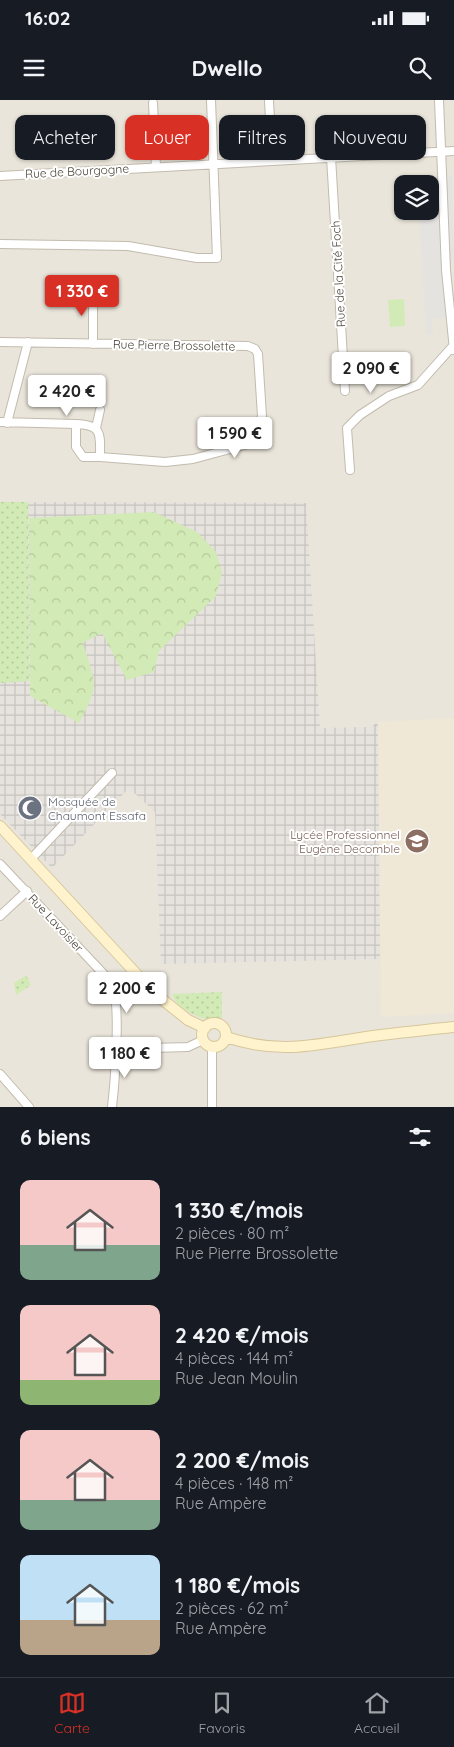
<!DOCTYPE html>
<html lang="fr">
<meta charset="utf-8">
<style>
body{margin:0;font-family:Quicksand,sans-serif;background:#242831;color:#f1f3f6;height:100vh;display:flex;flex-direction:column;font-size:19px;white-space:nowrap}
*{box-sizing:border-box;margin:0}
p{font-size:16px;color:#9ea1a6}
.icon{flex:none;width:28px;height:28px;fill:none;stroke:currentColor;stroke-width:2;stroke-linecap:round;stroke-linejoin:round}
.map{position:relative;height:1007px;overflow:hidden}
.panel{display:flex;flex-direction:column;background:#171b24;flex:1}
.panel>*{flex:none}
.hud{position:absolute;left:15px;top:15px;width:425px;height:45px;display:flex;gap:10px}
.controls{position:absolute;left:394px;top:75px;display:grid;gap:10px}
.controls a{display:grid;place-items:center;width:45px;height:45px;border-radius:10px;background:#171b24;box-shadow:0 1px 4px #0004;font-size:25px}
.price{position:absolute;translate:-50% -42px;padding:0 11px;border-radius:5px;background:#fff;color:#222;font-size:16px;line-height:32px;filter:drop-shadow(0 1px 2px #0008)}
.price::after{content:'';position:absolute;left:50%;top:30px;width:15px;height:11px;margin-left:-8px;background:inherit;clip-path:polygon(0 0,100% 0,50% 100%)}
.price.on{background:#d93025;color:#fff}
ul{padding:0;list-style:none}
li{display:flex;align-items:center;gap:15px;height:125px;padding:0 20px}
li span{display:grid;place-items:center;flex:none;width:140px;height:100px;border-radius:10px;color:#555}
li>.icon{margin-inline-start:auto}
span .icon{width:60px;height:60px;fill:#fffc;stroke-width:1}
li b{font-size:21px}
h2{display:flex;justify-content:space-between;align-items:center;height:60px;padding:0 20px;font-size:21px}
.chip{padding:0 18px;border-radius:10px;background:#171b24;box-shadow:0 1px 4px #0004;font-size:18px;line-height:45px}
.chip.on{background:#d93025;color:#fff}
.status{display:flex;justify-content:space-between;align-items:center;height:35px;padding:0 25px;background:#171b24;direction:ltr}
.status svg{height:14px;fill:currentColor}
header{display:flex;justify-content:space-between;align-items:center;height:65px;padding:0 20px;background:#171b24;font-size:22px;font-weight:700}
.tab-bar{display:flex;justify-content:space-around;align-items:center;height:70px;border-top:1px solid #363941;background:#171b24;font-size:14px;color:#9ea1a6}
.tab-bar a{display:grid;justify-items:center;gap:2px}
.tab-bar .on{color:#d93025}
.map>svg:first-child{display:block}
.residential{fill:#eae5da;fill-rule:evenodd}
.industrial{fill:url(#industrial-grid)}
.education{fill:#efe8d6}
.green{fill:#d2eab5}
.forest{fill:url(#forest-crowns)}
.park{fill:url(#park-dots)}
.parking{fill:#e5e3e0}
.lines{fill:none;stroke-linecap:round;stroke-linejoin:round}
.street-casing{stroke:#c2bbae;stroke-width:10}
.secondary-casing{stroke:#d6c79b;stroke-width:12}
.street{stroke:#fff;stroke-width:8}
.secondary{stroke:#fff3cd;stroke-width:10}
.labels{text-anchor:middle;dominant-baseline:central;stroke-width:4;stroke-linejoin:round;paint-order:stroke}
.street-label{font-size:12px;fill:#4b4439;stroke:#fff}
.worship-label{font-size:12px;fill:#5b616d;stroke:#fff;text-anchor:start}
.education-label{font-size:12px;fill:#785e54;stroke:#fff;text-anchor:end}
</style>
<div class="status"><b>16:02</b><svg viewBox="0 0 49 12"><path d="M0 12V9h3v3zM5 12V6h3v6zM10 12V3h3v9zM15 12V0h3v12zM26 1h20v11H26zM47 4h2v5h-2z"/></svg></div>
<header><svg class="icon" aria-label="menu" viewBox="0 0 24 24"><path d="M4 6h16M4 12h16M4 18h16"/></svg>Dwello<svg class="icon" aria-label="search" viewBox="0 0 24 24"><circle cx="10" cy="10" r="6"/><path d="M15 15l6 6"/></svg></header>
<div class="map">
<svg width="454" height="1007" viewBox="0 0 454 1007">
<defs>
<pattern id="industrial-grid" width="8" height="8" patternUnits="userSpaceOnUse" patternTransform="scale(1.25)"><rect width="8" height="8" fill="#e6e2dd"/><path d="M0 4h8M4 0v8" fill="none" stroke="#c7c3be"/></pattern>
<pattern id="forest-crowns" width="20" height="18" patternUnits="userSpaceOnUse" patternTransform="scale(1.25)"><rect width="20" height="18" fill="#d2eab5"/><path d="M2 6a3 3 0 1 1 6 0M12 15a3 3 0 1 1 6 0" fill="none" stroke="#b6ca9c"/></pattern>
<pattern id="park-dots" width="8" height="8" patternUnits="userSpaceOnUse" patternTransform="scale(1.25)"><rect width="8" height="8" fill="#d2eab5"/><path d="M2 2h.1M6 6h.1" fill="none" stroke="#b6ca9c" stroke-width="1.8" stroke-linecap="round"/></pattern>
</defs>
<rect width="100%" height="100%" fill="#f6f3ec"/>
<path class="residential" d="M0,0H454V1007H0ZM402,84H430V111H402Z"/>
<path class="industrial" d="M0,402L306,403L320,628L371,627L378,622L380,859L161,864L155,712L129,688L52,768L0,714Z"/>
<path class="education" d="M454,618V913L381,917L378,622Z"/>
<path class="green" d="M404,199L405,226L390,227L388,200Z"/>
<path class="forest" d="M154,412L197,432L216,452L222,472L216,496L159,551L154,572L127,580L102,533L83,543C96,585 100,584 79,623L30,596L29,418Z"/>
<path class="park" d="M0,402H28L29,581L0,583Z
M26,875L31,885L16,895L14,883Z
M222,892V918C217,918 211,919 206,919C195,917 174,905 172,894Z"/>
<path class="parking" d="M445,75H452L454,159H450Z
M438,81L445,218L432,219L433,235H426L419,111H430V84L418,83Z"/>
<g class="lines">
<defs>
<path id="street" d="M269,0L272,60
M439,0L446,170L454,250
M153,3L156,67
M331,57L345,291
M0,76L454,51
M0,144L128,146L197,158H217L211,0
M0,242L248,246L255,249L258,254L262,316L253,337L245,345L193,359L165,362L100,357H83L76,347V324C103,325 100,334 100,357
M93,244V190
M0,322L76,324
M7,323L28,242
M96,328L100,310
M350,370L347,328L360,315L389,296L418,285L453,246
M31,759L112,673
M0,764L112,883C121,904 115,981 112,1007
M0,816L27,791
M212,947V1007
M115,949L188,947L203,940
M0,974L29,1007"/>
<path id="secondary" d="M0,726L153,892L188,920L205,928
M202 935a12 12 0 1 1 24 0a12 12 0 1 1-24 0Z
M226,937C280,955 313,945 366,937C395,933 425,930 454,927"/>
</defs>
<use href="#street" class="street-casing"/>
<use href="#secondary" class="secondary-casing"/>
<use href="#street" class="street"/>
<use href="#secondary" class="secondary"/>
</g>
<defs>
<symbol id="mosque-disc" viewBox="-11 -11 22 22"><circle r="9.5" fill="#6b7280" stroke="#fff"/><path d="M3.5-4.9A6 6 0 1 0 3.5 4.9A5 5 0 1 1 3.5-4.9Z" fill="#fff"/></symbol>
<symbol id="school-disc" viewBox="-11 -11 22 22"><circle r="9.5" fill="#8d6e63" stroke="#fff"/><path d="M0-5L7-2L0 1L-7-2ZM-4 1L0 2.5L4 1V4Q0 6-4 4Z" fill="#fff"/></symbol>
</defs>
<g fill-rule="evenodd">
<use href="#mosque-disc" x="16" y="694" width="28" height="28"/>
<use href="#school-disc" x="403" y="727" width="28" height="28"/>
</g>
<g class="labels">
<g class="street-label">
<text transform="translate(77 71) rotate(-3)">Rue de Bourgogne</text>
<text transform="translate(338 174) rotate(-93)">Rue de la Cité Foch</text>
<text transform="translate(174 245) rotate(1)">Rue Pierre Brossolette</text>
<text transform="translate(56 823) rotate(47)">Rue Lavoisier</text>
</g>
<g class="worship-label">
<text x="48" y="701">Mosquée de<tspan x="48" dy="14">Chaumont Essafa</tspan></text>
</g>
<g class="education-label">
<text x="400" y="734">Lycée Professionnel<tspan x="400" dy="14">Eugène Decomble</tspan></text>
</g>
</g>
</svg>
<div class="controls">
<a><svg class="icon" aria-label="layers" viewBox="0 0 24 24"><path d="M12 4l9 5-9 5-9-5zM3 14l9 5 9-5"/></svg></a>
</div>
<b class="price on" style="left:82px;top:217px">1 330 €</b>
<b class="price" style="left:371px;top:294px">2 090 €</b>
<b class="price" style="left:67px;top:317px">2 420 €</b>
<b class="price" style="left:235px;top:359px">1 590 €</b>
<b class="price" style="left:127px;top:914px">2 200 €</b>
<b class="price" style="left:125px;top:979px">1 180 €</b>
<div class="hud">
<a class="chip">Acheter</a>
<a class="chip on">Louer</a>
<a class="chip">Filtres</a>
<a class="chip">Nouveau</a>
</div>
</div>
<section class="panel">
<h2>6 biens<svg class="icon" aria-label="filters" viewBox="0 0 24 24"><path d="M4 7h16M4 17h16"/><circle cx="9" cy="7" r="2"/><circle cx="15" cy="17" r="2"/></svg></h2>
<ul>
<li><span style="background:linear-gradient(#f6c9c9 65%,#7fa58c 0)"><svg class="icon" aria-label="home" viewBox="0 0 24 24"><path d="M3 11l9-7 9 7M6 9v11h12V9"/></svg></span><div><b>1 330 €/mois</b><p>2 pièces · 80 m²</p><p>Rue Pierre Brossolette</p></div></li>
<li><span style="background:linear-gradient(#f6c9c9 75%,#8fb573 0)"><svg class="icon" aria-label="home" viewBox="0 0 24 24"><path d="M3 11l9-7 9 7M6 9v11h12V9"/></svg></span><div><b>2 420 €/mois</b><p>4 pièces · 144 m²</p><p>Rue Jean Moulin</p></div></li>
<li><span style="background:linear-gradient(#f6c9c9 70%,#7fa58c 0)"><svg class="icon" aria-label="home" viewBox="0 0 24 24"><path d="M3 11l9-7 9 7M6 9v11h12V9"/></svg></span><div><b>2 200 €/mois</b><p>4 pièces · 148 m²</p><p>Rue Ampère</p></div></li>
<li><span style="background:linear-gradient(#bfe0f5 65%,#b9a48a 0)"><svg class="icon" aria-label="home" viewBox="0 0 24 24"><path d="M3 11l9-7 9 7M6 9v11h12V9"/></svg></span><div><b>1 180 €/mois</b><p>2 pièces · 62 m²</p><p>Rue Ampère</p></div></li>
</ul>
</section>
<nav class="tab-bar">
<a class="on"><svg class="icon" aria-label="map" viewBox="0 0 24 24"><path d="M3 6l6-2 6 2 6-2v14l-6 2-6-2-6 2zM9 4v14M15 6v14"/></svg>Carte</a>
<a><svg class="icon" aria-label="saved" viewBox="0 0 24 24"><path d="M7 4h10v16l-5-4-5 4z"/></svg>Favoris</a>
<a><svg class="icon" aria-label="home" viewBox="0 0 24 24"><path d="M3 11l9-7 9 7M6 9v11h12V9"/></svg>Accueil</a>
</nav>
